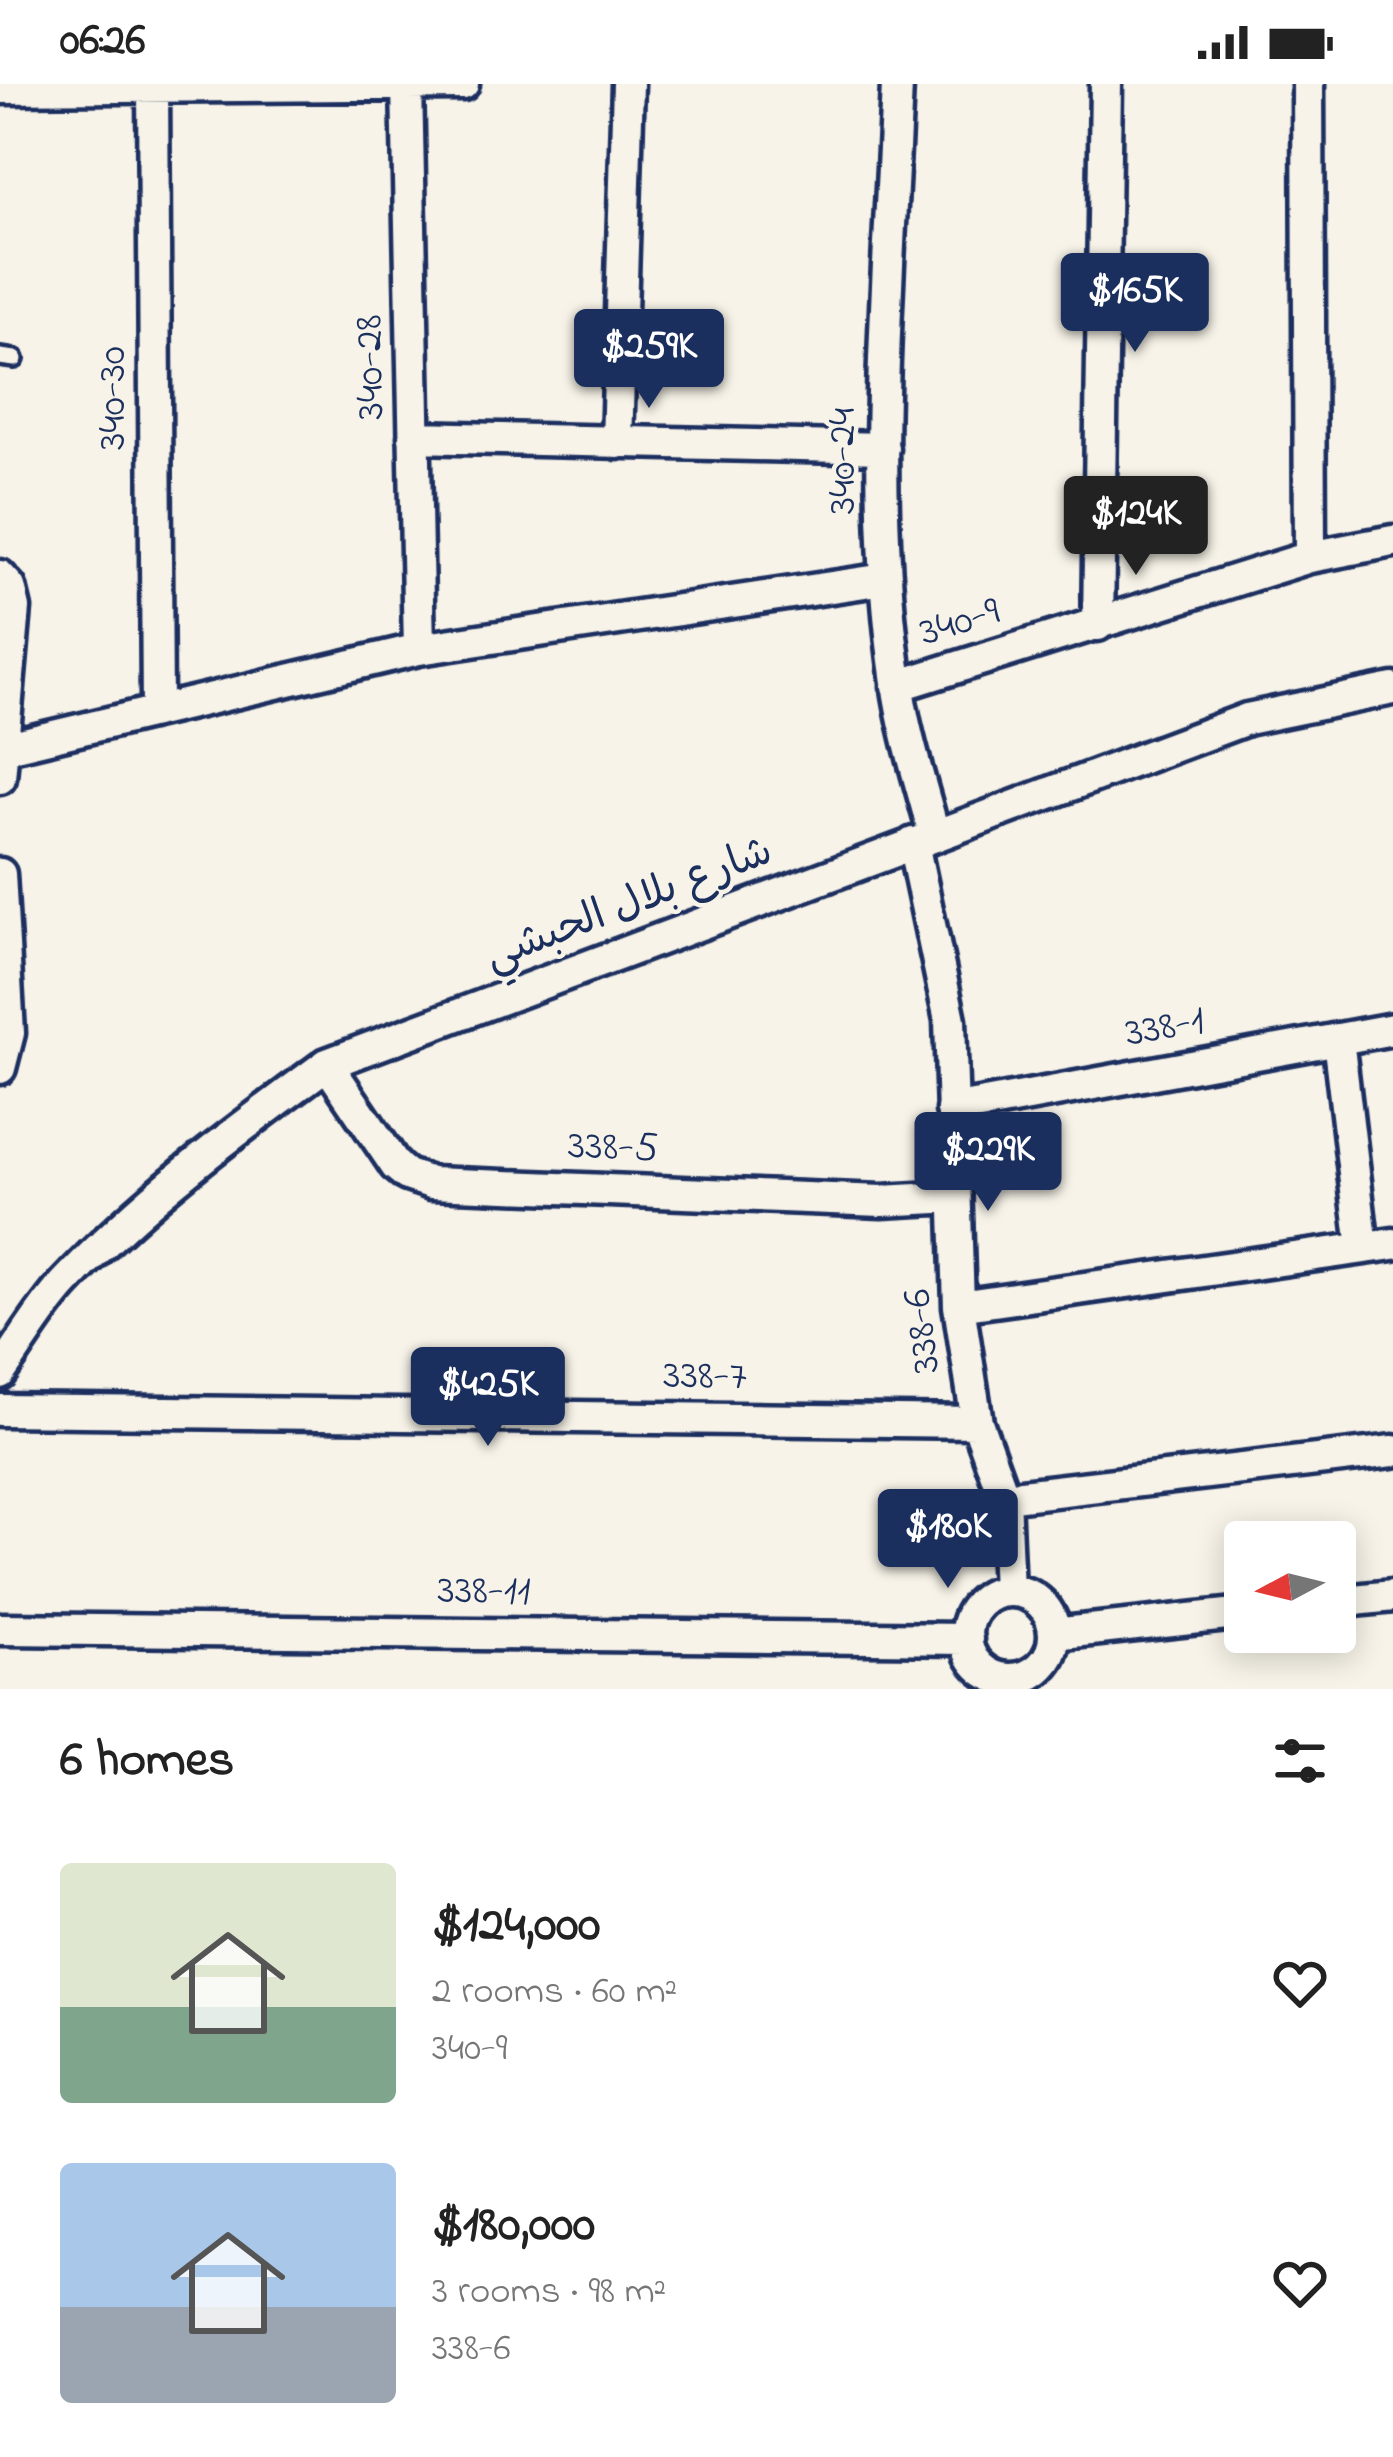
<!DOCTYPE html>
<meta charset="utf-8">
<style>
body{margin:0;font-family:"Indie Flower","Playpen Sans Arabic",sans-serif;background:#f6f6f6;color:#222;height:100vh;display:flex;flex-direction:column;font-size:45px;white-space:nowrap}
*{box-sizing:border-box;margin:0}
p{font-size:39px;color:#767676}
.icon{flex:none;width:66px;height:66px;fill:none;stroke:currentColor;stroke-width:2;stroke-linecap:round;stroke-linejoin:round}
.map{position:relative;height:1605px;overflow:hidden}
.sheet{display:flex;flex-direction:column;background:#fff;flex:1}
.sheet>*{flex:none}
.needle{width:78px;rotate:263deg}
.buttons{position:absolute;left:1224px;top:1437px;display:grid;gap:24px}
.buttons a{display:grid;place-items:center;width:132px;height:132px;border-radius:12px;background:#fff;box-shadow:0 6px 30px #0003;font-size:60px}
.price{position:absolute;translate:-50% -102px;padding:0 27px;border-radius:12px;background:#1b2f5e;color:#fff;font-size:39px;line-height:78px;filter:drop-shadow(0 3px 6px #0008)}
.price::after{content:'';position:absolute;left:50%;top:72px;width:36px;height:27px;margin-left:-18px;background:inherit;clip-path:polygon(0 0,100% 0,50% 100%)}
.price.on{background:#222;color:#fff}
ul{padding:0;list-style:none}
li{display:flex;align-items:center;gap:36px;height:300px;padding:0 60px}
li span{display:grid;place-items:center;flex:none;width:336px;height:240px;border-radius:12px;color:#555}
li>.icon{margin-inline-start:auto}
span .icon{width:144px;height:144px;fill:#fffc;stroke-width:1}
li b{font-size:51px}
h2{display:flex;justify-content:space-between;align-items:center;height:144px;padding:0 60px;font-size:51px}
.status{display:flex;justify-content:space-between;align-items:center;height:84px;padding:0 60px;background:#fff;direction:ltr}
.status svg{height:33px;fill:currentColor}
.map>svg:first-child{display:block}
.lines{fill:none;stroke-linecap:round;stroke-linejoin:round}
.lane-casing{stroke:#1b2f5e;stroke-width:24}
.street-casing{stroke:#1b2f5e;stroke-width:39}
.lane{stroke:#f7f3e8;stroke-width:15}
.street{stroke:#f7f3e8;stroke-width:30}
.labels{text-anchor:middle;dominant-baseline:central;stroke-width:9;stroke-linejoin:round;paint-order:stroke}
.street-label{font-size:42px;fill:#1b2f5e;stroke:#f7f3e8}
</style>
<div class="status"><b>06:26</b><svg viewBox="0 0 49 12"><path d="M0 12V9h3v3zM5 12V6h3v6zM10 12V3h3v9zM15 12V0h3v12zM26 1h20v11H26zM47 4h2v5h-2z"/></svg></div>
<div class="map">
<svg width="1393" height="1605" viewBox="0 0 1393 1605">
<rect width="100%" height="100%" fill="#f7f3e8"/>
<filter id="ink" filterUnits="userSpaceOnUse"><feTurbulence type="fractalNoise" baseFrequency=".00833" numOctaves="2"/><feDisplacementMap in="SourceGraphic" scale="24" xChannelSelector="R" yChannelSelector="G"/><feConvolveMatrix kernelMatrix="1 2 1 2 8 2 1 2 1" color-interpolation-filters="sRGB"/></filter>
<g filter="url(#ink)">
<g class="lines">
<defs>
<path id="lane" d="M0,273L15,275"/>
<path id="street" d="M153,0L157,627
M407,0L419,565
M897,0C889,198 868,401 897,598C904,649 921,700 934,750
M1308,0L1310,473
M0,4L463,0
M414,353L883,364
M617,359L628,0
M0,492L10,503L15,524L0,694
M1098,541L1106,0
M897,602L1310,473L1393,457
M3,664L419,565L885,495
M913,759L950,936L959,1222L977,1338L1004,1413L1008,1507
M0,790L9,949L0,984
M1338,955L1363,1164
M327,980L396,1082L407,1091L431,1099L882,1117L954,1113
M952,1026L1393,945
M959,1222L1393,1160
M0,1289C21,1260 40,1226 65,1199C142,1116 236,1047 327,980L1247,635L1393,605
M0,1326L977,1338
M1004,1413L1393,1367
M966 1551a44 44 0 1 1 88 0a44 44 0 1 1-88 0Z
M1335,1518L1393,1512
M0,1545L967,1555
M1054,1550L1245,1529"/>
</defs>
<use href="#lane" class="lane-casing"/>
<use href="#street" class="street-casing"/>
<use href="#lane" class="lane"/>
<use href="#street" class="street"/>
</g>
</g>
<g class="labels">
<g class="street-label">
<text transform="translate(371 283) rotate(-91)">340-28</text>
<text transform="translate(113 314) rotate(-90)">340-30</text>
<text transform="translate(843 377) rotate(-90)">340-24</text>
<text transform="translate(960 539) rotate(-17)">340-9</text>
<text transform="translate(629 821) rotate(-21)">شارع بلال الحبشي</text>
<text transform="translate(1165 944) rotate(-10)">338-1</text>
<text transform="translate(613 1064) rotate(2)">338-5</text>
<text transform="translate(923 1247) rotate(-97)">338-6</text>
<text transform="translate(705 1293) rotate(1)">338-7</text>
<text transform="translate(484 1508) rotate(1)">338-11</text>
</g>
</g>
</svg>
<div class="buttons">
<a><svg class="needle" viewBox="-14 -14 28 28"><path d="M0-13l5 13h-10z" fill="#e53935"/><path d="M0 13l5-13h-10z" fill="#767676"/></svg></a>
</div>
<b class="price" style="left:1135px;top:271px">$165K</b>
<b class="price" style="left:649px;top:327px">$259K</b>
<b class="price on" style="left:1136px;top:494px">$124K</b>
<b class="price" style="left:988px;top:1130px">$229K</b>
<b class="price" style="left:488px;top:1365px">$425K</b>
<b class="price" style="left:948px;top:1507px">$180K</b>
</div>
<section class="sheet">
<h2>6 homes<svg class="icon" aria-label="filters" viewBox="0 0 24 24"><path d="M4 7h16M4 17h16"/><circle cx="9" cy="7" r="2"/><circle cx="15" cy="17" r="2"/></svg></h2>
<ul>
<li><span style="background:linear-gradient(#dfe7d0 60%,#7fa58c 0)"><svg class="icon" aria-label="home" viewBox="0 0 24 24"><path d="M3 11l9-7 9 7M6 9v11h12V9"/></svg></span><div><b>$124,000</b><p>2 rooms · 60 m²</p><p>340-9</p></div><svg class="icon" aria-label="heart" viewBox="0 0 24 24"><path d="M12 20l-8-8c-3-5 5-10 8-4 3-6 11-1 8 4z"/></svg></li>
<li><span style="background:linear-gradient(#a9c7e8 60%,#9aa5b1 0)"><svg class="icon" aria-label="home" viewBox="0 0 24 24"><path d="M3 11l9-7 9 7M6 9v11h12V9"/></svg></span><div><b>$180,000</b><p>3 rooms · 98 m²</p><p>338-6</p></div><svg class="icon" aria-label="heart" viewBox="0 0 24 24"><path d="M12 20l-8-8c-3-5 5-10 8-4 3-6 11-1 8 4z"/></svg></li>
</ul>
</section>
